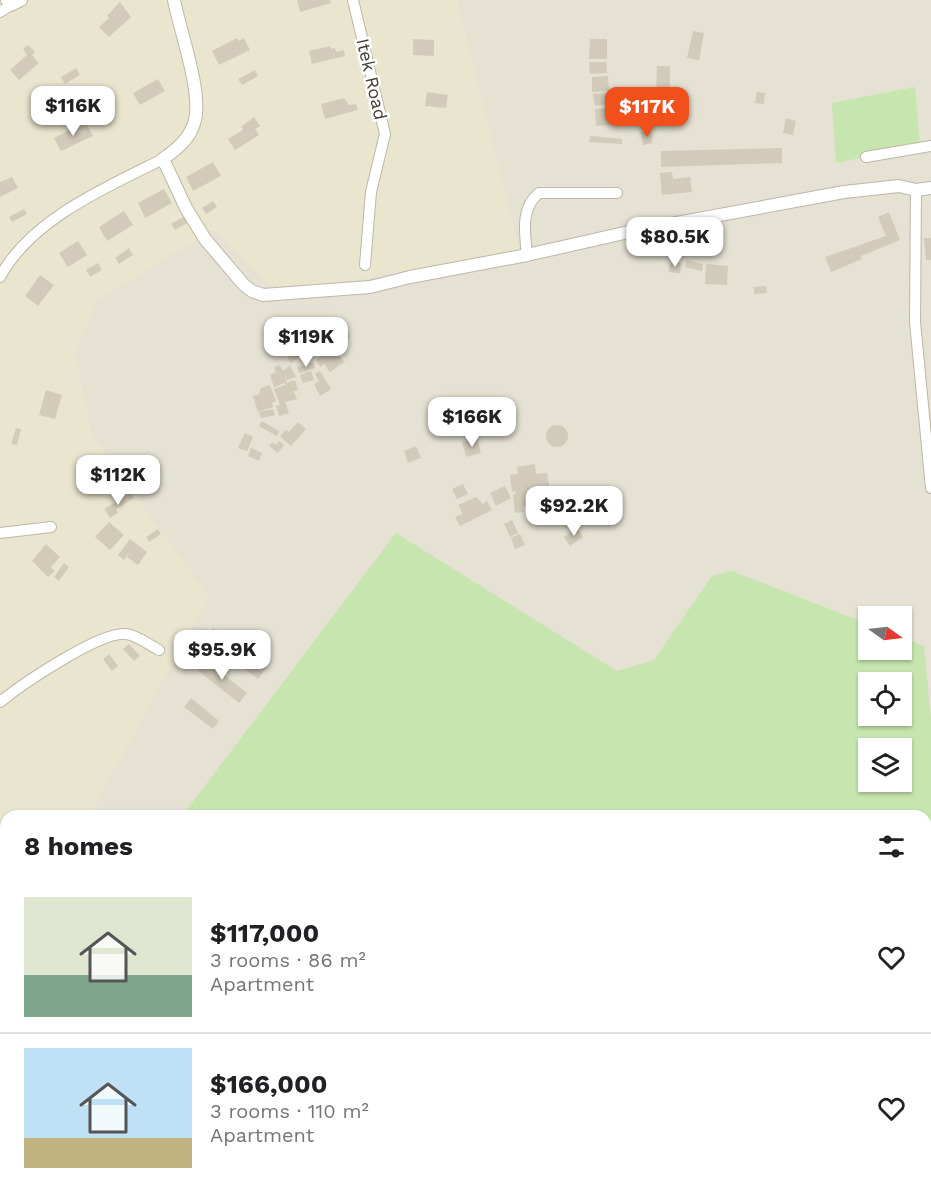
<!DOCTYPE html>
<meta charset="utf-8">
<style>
body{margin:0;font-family:"Work Sans",sans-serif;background:#f6f6f6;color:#202124;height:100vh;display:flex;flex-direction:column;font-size:22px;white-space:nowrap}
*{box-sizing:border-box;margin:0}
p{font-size:20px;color:#757577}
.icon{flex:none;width:33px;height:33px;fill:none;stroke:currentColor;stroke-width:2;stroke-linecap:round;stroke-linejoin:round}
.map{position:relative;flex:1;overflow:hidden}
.details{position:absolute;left:0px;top:810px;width:932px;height:384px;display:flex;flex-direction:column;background:#fff;border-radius:18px 18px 0 0;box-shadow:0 2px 4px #0004}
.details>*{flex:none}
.needle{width:39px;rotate:104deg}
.tools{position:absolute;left:858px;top:606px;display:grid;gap:12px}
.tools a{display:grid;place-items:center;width:54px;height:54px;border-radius:0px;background:#fff;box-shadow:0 2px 4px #0004;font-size:30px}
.price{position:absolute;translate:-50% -51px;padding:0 14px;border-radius:12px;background:#fff;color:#222;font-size:20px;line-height:39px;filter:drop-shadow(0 2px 3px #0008)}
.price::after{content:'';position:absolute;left:50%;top:36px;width:18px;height:14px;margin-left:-9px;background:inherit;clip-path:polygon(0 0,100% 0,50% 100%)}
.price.on{background:#f2501b;color:#fff}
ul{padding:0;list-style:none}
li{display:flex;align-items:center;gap:18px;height:150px;padding:0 24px}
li+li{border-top:2px solid #e0e0e0}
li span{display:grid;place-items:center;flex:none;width:168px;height:120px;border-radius:0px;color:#555}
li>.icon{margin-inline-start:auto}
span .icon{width:72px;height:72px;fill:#fffc;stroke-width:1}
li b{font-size:26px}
h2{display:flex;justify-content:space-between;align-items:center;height:72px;padding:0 24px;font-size:26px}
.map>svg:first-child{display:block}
.residential{fill:#e5e1d3;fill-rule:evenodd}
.education{fill:#eae5cf}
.green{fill:#c7e5ae;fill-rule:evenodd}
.building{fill:#d3cbba}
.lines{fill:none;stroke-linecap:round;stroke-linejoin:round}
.minor-casing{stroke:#bdb7a8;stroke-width:12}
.tertiary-casing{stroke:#bdb7a8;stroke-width:14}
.minor{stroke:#fff;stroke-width:10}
.tertiary{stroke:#fff;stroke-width:12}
.labels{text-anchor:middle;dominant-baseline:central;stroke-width:5;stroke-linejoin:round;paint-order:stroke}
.street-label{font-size:18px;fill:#443f35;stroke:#fff}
</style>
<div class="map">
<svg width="931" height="1194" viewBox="0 0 931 1194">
<rect width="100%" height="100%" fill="#f2efe5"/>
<path class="residential" d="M0,0H931V1194H0ZM868,616H902V650H868ZM868,682H902V716H868ZM868,748H902V782H868ZM6,816H926V1188H6Z"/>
<path class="education" d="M0,0H457L520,251L367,278L293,288L268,284L213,230L96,301L76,355L91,433L209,597L89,816H6V967L0,978Z"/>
<path class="green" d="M915,87L920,146L836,163L832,103Z
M396,533L617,671L654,660L712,576L732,571L868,624V650H902V637L924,646L931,719V1194H67L70,1188H926V816H182ZM868,682H902V716H868ZM868,748H902V782H868Z"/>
<path class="building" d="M297,0H330L331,3L300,12Z
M120,2L131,17L109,37L99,27L109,18L107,16Z
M693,31L704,33L699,60L687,58Z
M237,38L239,41L244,38L250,50L219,65L212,51Z
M413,39L434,40V56L413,55Z
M590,39H607V59H589Z
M28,45L35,52L32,55L39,63L19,80L10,70L27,55L23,49Z
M330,46L331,49L335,48L336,52L344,50L345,56L312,64L309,51Z
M589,62H606L607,73L590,74Z
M657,66H670V97H656Z
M76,68L80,75L65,84L61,77Z
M255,70L258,76L242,85L238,79Z
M608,76L609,91L592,92V77Z
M158,79L165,91L140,105L133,93Z
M427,92L448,95L446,108L425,106Z
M757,92L765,93L764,104L755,103Z
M606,93L608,104L595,106L593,94Z
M344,98L349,105L356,104L358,110L325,119L321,104Z
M608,108L610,125L596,126L595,109Z
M254,117L260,126L255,129L259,135L235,150L228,139L243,130L241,127Z
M786,118L796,121L793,135L783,133Z
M86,123L93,136L61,151L54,138L81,124L82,126Z
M651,131L652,143L643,145L641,132Z
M590,136L622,139V144L589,142Z
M782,148V163L661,167V151Z
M213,162L221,176L193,191L186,177Z
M672,172L673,179L690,177L692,192L662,195L660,173Z
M12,177L18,188L0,197V182Z
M164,189L172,203L145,218L138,203Z
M213,201L217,207L206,214L202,208Z
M24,209L27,214L12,222L9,217Z
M124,211L133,225L107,241L99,227Z
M889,212L900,240L861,256L862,259L831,272L825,257L886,236L878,217Z
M185,216L189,222L175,230L171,224Z
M924,238H931V260H926Z
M78,241L87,255L68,267L59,253Z
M129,248L133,255L119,264L115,258Z
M687,260L703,264L702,271L685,267Z
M98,263L102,270L90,277L86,270Z
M670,263H681L680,273L669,272Z
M706,264L728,266L727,285L705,284Z
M40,275L54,285L38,306L25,296Z
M766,286L767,293L754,294V287Z
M336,318L341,329L330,335L327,328L332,325L330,321Z
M346,328L350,337L338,342L335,335Z
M316,329L323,340L291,363L284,352Z
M333,346L344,362L330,372L324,364L320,367L316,360Z
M313,362L315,368L299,373L297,367Z
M280,365L283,371L290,365L296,377L287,380L284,374L287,383L295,380L298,390L283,395L294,392L297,399L285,402L289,413L279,416L276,406L280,405L274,389L285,385V383L274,387L270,375L276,372L274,367Z
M311,371L314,380L303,383L300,375Z
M320,371L331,389L320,396L314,384L319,381L315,374Z
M270,385L276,401L272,403L273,407L258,412L253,396L259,394L261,388Z
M46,390L62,395L55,419L39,415Z
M273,409L275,415L261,418L259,412Z
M262,421L279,431L277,436L259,426Z
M298,422L306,429L291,446L280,436L286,430L289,432Z
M546 436a11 11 0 1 1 22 0a11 11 0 1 1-22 0Z
M16,428L21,429L17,445L11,444Z
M245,433L253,437L247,451L238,448Z
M477,438L481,453L466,457L462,442Z
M279,441L284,445L278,453L269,446L272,442L276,445Z
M416,446L421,458L408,463L404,451Z
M251,448L262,453L259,461L248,456Z
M535,464L536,474L547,473L550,490L531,493L532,505L523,506L524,512L515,513L513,495L516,494L515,491L512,492L510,475L518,474L517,467Z
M463,484L468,494L457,499L452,489Z
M505,486L511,498L496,506L490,493Z
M131,493L134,498L116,509L118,513L110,518L104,509Z
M476,497L483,504L487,501L492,510L460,526L455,517L463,514L458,505Z
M512,520L518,533L510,537L504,524Z
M109,522L124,535L110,550L95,537Z
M577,528L583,537L570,546L564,537Z
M158,529L161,534L149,542L146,537Z
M520,534L525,545L515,549L511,538Z
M130,539L147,552L138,565L127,557L130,551L124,560L118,555Z
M46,544L60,557L51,567L55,571L48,577L32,561Z
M64,563L69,567L59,581L54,577Z
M213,628L266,668L258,679L205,639Z
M129,644L140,656L134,661L123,649Z
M109,654L118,666L112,671L103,659Z
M204,659L247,693L239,703L196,669Z
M191,698L219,721L213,729L184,707Z"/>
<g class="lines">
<defs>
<path id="minor" d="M353,0L385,134L371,192L365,265
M0,12L11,5
M866,157L931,146
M916,190L915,322L931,488
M527,255C525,234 520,208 539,193H617
M0,277C31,219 107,187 163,159
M0,533L51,527
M0,702C21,685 100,631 126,634C137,635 149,645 159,650"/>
<path id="tertiary" d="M7,0L11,5L21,0
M174,0C180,31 202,91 195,120C191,138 177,149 163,159L186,208L205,239L244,285L252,291L263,295L370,287L410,277L527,255L633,231L844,192L899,186L916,190L931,188"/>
</defs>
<use href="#minor" class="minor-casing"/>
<use href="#tertiary" class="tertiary-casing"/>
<use href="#minor" class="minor"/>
<use href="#tertiary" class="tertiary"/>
</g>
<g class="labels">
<g class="street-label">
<text transform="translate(372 79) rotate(77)">Itek Road</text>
</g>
</g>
</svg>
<div class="tools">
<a><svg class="needle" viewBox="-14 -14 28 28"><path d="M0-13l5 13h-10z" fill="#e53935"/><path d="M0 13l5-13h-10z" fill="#757577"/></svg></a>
<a><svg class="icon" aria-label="locate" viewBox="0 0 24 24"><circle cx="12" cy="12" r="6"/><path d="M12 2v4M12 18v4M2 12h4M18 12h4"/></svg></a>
<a><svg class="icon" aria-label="layers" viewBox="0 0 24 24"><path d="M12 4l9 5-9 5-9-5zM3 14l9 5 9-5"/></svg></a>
</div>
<b class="price" style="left:73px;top:137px">$116K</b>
<b class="price on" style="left:647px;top:138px">$117K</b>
<b class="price" style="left:675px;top:268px">$80.5K</b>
<b class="price" style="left:306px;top:368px">$119K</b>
<b class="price" style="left:472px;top:448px">$166K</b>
<b class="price" style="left:118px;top:506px">$112K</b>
<b class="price" style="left:574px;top:537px">$92.2K</b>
<b class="price" style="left:222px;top:681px">$95.9K</b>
<section class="details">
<h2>8 homes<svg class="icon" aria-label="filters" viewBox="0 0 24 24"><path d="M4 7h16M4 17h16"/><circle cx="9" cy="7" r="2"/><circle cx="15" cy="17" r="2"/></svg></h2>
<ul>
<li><span style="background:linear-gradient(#dfe7d0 65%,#7fa58c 0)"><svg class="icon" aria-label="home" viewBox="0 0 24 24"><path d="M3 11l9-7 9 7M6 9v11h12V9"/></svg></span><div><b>$117,000</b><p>3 rooms · 86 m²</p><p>Apartment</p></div><svg class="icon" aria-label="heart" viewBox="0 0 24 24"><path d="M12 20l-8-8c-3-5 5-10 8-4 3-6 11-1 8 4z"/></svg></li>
<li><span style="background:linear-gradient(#bfe0f5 75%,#c2b280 0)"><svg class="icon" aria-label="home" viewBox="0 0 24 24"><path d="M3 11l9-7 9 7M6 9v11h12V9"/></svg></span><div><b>$166,000</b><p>3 rooms · 110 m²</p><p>Apartment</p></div><svg class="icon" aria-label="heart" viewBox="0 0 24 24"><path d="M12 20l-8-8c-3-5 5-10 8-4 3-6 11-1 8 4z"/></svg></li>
</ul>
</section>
</div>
